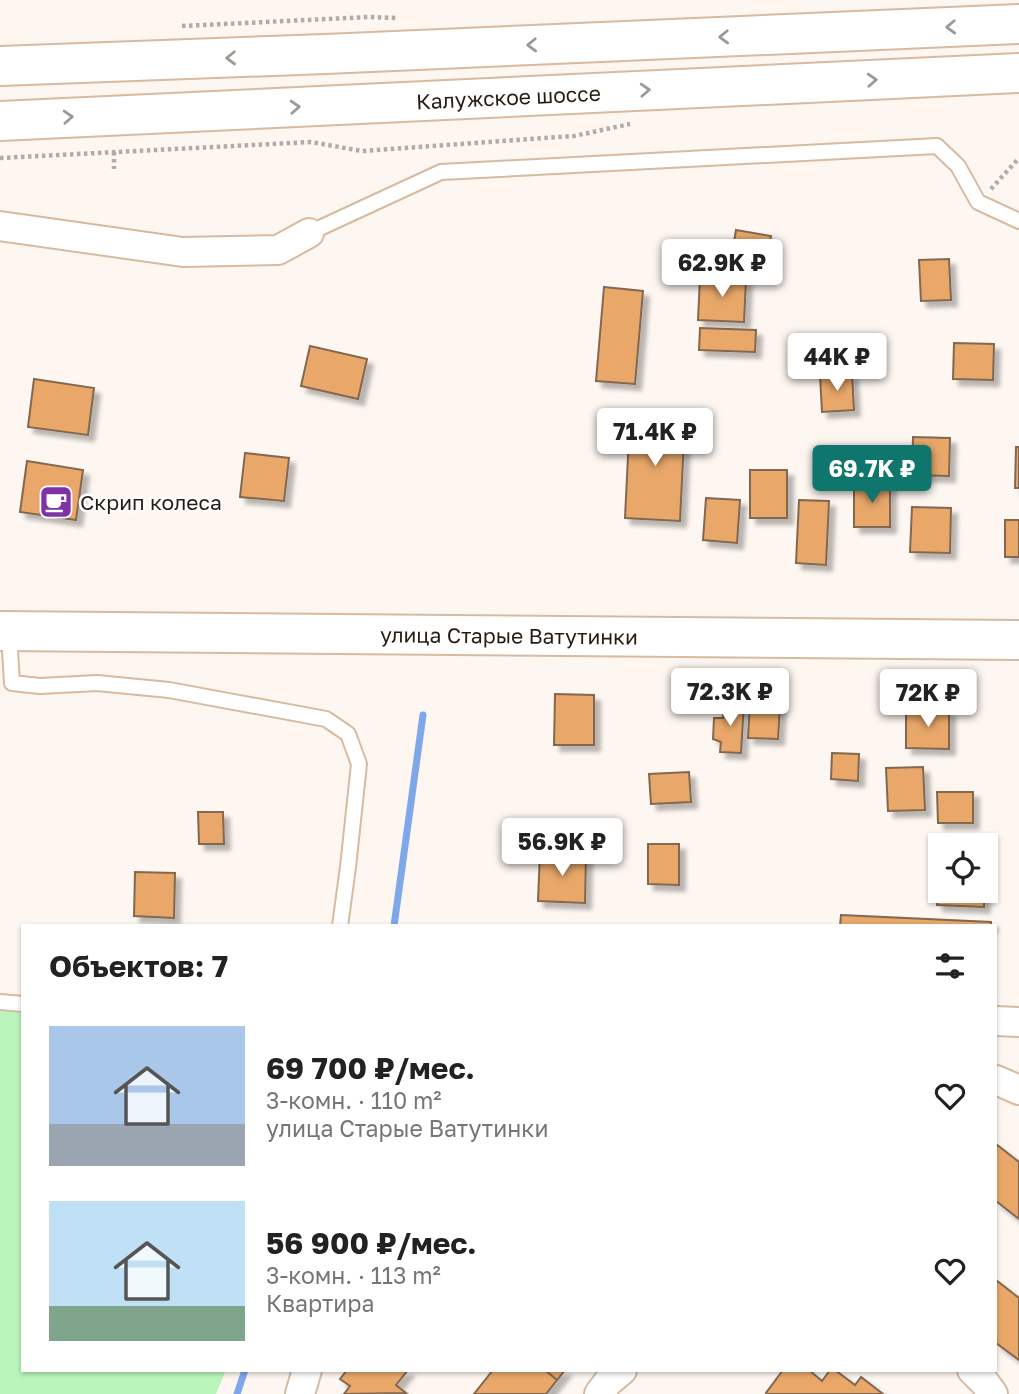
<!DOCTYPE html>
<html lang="ru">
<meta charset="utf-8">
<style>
body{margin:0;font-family:"Golos Text",sans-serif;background:#f2f2f2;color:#222;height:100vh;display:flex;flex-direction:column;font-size:26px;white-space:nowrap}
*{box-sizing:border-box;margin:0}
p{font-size:23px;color:#767676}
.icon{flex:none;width:38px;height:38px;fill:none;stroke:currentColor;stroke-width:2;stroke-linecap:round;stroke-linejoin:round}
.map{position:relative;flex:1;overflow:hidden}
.side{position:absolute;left:21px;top:924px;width:976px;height:448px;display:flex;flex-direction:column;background:#fff;border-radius:0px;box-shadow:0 2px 5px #0004}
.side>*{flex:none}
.controls{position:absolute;left:928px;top:833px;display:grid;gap:14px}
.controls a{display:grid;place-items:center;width:70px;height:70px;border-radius:0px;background:#fff;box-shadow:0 2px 5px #0004;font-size:35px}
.price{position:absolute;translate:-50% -60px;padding:0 16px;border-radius:7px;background:#fff;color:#222;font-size:23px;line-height:46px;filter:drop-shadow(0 2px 4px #0008)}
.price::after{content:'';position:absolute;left:50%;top:42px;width:21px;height:16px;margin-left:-10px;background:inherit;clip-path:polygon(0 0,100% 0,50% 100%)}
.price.current{background:#0f766e;color:#fff}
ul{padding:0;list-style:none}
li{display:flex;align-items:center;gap:21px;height:175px;padding:0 28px}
li span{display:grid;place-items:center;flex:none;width:196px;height:140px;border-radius:0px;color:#555}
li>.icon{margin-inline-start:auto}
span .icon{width:84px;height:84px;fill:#fffc;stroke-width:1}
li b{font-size:30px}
h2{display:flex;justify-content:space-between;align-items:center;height:84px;padding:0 28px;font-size:30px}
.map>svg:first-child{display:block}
.green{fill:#baf6bc}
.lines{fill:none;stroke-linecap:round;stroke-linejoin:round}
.stream{stroke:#7fa7ec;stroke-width:7}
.building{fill:#e9a86a;stroke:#836850;stroke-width:2;filter:url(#shadow)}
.lane-casing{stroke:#d8baa0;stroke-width:18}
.street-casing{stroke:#d8baa0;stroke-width:32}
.secondary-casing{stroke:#d8baa0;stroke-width:42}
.highway-casing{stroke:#d8baa0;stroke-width:42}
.path{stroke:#b4aba5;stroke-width:4.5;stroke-dasharray:3.5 3.5;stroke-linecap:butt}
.lane{stroke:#fff;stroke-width:14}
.street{stroke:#fff;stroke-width:28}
.secondary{stroke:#fff;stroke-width:38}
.highway{stroke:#fff;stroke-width:38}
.oneway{stroke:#9e9994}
.labels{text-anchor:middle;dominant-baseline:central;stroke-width:5;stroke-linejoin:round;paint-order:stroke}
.street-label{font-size:21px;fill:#271c12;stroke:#fff}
.poi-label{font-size:21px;fill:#271c12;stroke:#fff;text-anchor:start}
</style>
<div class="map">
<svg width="1019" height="1394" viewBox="0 0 1019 1394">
<defs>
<filter id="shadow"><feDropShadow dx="6" dy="6" stdDeviation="2" flood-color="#0004"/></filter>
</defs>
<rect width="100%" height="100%" fill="#fdf6f1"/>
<path class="green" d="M0,995L23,997V1370H226L216,1394H0Z"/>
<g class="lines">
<path class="stream" d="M394,926L423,715
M237,1394L245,1370"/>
</g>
<path class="building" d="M736,230L771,236L765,267L731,261Z
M949,259L951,300L921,301L919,260Z
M700,277L746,279L744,322L698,320Z
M604,287L643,291L635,384L596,381Z
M700,328L756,330L755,352L699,350Z
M954,343L994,344L993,380L953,379Z
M310,346L367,359L358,399L301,386Z
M852,374L854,410L822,412L820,376Z
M34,379L94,388L88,435L28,427Z
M630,415L685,418L680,521L625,518Z
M913,437L950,438L949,476L912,475Z
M1016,447H1019V488H1015Z
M245,453L289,458L284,501L240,497Z
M27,461L83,470L76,520L20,512Z
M750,470H787V518H750Z
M854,484H890V527H854Z
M706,498L740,500L737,543L703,540Z
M799,500L829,501L826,565L796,563Z
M912,507L951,508L950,553L910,552Z
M1005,520H1019V557H1005Z
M555,694L594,695V745H554Z
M724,702L744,703L741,753L720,752L721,742L713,739L714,718H723Z
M750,703L780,705L778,739L748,738Z
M906,710H949V749L906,748Z
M832,753L859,754L858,781L831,779Z
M923,767L925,810L888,811L886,768Z
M689,772L691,802L651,804L649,774Z
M937,792H973V823H938Z
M198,812H223L224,844H199Z
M648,844H679V885L648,884Z
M540,853L586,854L585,903L538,901Z
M940,857V891H984V907L937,905Z
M135,872L175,873L174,918L134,916Z
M841,915L991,922V926H840Z
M996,1144L1019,1162V1219L996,1201Z
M996,1280L1019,1298V1360L996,1343Z
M347,1370H408L396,1385L406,1393L344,1394L350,1386L340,1379Z
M493,1370H545L557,1380L546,1394H474Z
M545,1370H565L557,1380Z
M783,1370H809L822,1381L830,1370H835L855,1385L861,1377L883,1394H768L766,1393Z"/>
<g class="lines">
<defs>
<path id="lane" d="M309,233L441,172L937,146L958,166L978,202L1019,221
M9,633L12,683L40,686L97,683L169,690L326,719L348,734L359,764L348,867L340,926
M0,1002L23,1004"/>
<path id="street" d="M0,226L183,252L278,250L309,233
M996,1021L1019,1022
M996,1080L1019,1090
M972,1370L985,1383L993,1394
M300,1394L307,1370
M599,1394L608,1382L622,1370"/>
<g id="secondary">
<path id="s1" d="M0,631L1019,640"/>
</g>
<g id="highway">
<path d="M0,66L325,54L1019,24"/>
<path id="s2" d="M0,121L1019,73"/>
</g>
</defs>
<use href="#lane" class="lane-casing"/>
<use href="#street" class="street-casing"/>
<use href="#secondary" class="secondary-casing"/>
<use href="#highway" class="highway-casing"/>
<path class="path" d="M182,26L369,17L397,18
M114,152V169
M0,158L311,142L362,151L574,136L630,124
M991,189L1019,158"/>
<use href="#lane" class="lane"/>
<use href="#street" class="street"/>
<use href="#secondary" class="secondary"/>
<use href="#highway" class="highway"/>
</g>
<defs><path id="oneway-chevron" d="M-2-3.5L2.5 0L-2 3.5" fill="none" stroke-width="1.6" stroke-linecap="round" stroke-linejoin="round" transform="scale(1.75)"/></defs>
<g class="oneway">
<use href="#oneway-chevron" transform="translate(951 27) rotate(178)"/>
<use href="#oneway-chevron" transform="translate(724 37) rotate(178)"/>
<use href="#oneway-chevron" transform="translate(532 45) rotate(178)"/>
<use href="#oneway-chevron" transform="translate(231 58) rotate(178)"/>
<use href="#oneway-chevron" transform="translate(872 80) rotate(-3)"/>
<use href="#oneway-chevron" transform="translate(645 90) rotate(-3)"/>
<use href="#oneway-chevron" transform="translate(295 107) rotate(-3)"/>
<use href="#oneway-chevron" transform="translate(68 117) rotate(-3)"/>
</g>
<defs>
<symbol id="cafe-square" viewBox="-11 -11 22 22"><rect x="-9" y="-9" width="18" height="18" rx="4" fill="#7f32a3" stroke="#fff"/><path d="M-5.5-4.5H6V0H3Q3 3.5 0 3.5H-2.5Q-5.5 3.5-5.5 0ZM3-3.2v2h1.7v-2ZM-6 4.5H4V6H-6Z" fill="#fff"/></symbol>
</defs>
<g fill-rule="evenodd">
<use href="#cafe-square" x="37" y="483" width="38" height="38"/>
</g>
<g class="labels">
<g class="street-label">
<text stroke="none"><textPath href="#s2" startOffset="509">Калужское шоссе</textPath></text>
<text stroke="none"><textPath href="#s1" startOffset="509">улица Старые Ватутинки</textPath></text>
</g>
<g class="poi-label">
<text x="80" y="502">Скрип колеса</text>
</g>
</g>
</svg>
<div class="controls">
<a><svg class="icon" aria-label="locate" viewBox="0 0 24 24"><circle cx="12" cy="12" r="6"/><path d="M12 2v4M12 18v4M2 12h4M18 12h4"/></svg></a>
</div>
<b class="price" style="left:722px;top:299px">62.9K ₽</b>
<b class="price" style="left:837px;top:393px">44K ₽</b>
<b class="price" style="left:655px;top:468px">71.4K ₽</b>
<b class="price current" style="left:872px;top:505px">69.7K ₽</b>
<b class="price" style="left:730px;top:728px">72.3K ₽</b>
<b class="price" style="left:928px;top:729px">72K ₽</b>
<b class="price" style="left:562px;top:878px">56.9K ₽</b>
<section class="side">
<h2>Объектов: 7<svg class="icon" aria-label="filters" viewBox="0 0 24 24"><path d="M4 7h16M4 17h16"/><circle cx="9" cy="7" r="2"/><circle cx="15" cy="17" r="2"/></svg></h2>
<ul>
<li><span style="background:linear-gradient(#a9c7e8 70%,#9aa5b1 0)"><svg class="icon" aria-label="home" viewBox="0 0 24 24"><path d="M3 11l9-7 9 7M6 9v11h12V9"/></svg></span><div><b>69 700 ₽/мес.</b><p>3-комн. · 110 m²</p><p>улица Старые Ватутинки</p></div><svg class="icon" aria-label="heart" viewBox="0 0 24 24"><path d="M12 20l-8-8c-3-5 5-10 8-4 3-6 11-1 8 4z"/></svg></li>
<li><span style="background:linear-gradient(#bfe0f5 75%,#7fa58c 0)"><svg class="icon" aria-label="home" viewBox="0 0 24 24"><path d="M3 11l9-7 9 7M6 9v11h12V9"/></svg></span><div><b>56 900 ₽/мес.</b><p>3-комн. · 113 m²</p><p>Квартира</p></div><svg class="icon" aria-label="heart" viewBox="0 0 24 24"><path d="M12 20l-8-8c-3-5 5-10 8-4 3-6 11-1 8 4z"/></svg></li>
</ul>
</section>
</div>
